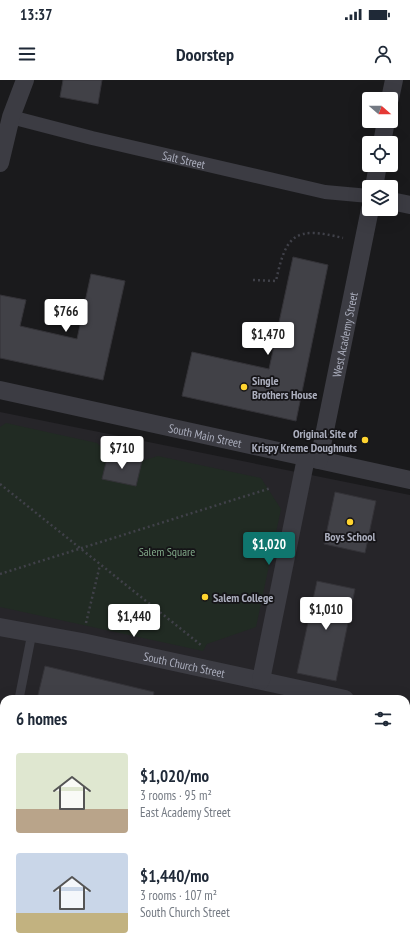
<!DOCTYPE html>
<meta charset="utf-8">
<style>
body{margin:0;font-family:"PT Sans Narrow",sans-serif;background:#f6f6f7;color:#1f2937;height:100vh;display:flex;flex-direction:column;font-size:15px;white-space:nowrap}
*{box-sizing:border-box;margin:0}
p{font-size:13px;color:#747a83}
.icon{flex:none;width:22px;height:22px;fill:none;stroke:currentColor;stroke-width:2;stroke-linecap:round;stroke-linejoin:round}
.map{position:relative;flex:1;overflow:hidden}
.panel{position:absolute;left:0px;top:615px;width:410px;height:256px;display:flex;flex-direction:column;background:#fff;border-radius:12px 12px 0 0;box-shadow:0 4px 16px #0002}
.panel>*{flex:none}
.needle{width:26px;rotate:110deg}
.controls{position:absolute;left:362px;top:12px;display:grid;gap:8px}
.controls a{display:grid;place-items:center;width:36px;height:36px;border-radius:4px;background:#fff;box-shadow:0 4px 16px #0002;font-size:20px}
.price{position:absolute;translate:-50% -34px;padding:0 9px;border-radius:4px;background:#fff;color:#222;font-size:13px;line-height:26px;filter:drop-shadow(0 1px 2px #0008)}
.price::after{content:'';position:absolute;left:50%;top:24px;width:12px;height:9px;margin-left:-6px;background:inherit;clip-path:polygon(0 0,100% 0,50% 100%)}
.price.active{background:#0f766e;color:#fff}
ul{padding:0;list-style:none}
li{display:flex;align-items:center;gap:12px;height:100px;padding:0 16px}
li span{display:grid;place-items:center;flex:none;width:112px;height:80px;border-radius:4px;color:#555}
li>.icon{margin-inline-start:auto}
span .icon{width:48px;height:48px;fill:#fffc;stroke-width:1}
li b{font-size:17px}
h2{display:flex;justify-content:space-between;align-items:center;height:48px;padding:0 16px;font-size:17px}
.status{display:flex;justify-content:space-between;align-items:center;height:28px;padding:0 20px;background:#fff;direction:ltr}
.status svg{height:11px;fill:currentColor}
header{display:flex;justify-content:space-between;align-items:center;height:52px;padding:0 16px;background:#fff;font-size:18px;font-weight:700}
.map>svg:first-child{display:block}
.built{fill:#262529;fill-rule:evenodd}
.green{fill:#212b23}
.building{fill:#414147;stroke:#343338}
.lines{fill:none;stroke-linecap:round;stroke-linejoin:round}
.path{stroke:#404149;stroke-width:2.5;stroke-dasharray:2 3;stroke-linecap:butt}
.service{stroke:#3c3c43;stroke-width:9}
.pedestrian{stroke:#3c3c43;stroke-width:14}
.minor{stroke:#3c3c43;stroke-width:18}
.poi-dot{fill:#ffd42f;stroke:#151417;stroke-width:1.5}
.labels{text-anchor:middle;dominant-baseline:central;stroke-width:3.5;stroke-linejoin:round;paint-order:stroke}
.street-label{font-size:12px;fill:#abaebd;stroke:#151417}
.poi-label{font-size:12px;font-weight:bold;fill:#abaebd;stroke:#151417;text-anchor:start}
.park-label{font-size:12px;fill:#81a989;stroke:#151417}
</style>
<div class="status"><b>13:37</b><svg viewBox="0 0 49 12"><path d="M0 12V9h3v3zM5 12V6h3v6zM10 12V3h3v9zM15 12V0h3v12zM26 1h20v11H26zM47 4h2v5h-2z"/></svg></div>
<header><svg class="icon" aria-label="menu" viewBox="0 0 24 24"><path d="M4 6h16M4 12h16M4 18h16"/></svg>Doorstep<svg class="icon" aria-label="person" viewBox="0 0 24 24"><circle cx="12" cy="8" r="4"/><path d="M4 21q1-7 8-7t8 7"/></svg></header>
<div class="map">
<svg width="410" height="871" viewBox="0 0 410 871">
<rect width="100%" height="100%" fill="#1a1a1c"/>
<path class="built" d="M0,332L410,415V871H0ZM4,619H406V867H4Z"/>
<path class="green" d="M6,343L97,363L108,374L142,381L158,376L261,398L281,429L256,547L207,564L203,571L0,527V347Z"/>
<path class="building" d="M63,0H102L98,24L60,17Z
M293,177L328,185L296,341L182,316L192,272L269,289Z
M91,194L125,201L103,300L0,278V215L26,220L20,246L77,259Z
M108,374L142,381L136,406L102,399Z
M335,412L376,421L365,473L324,464Z
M317,501L355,509L336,601L297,593Z
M45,586L154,612L153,619H37Z"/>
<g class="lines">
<path class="path" d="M253,200L276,201C286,154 295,146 343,158
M0,404L201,565
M0,494L271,408
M86,543L100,485"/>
<path class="service" d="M19,619L32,553
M0,711L4,691"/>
<path class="pedestrian" id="s1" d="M11,37L92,58L325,112L369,116"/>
<g class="minor">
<path d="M390,19L394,0"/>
<path d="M382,63L386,41"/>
<path d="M0,83L11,37L25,0"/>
<path d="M374,107L378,85"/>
<path d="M391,121L410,125"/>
<path id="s2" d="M0,310L410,400"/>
<path id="s3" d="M319,380L370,129"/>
<path id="s4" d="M0,547L82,562L345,619"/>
<path d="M261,600L306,378"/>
<path d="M406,633L410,634"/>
</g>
</g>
<g class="poi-dot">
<circle cx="244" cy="307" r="4"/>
<circle cx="365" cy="360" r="4"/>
<circle cx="350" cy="442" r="4"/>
<circle cx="205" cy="517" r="4"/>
</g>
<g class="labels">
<g class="street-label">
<text stroke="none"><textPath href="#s1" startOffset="178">Salt Street</textPath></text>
<text stroke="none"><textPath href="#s3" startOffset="128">West Academy Street</textPath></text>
<text stroke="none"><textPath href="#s2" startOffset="210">South Main Street</textPath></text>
<text stroke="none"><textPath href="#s4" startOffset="188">South Church Street</textPath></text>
</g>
<g class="poi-label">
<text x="252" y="300">Single<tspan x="252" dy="14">Brothers House</tspan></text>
<text x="357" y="353" text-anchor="end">Original Site of<tspan x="357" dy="14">Krispy Kreme Doughnuts</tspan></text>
<text x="350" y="456" text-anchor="middle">Boys School</text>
<text x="213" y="517">Salem College</text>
</g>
<g class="park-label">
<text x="167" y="471">Salem Square</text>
</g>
</g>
</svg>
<div class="controls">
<a><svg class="needle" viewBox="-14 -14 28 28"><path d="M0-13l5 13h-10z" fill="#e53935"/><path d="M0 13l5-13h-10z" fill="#747a83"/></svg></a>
<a><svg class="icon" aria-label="locate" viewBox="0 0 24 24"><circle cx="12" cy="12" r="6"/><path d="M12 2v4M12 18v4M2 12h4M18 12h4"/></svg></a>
<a><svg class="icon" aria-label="layers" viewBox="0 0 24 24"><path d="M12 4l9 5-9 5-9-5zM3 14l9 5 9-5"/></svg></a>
</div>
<b class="price" style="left:66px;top:253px">$766</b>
<b class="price" style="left:268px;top:276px">$1,470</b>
<b class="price" style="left:122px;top:390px">$710</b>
<b class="price active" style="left:269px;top:486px">$1,020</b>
<b class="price" style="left:326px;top:551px">$1,010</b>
<b class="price" style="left:134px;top:558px">$1,440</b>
<section class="panel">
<h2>6 homes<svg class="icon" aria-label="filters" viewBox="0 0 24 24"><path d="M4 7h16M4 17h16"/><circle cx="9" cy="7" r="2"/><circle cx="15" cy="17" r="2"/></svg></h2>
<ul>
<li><span style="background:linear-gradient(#dfe7d0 70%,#b9a48a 0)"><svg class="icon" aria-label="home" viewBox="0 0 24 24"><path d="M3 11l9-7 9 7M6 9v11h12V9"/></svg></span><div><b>$1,020/mo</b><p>3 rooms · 95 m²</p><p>East Academy Street</p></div></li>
<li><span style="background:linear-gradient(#c9d6e8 75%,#c2b280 0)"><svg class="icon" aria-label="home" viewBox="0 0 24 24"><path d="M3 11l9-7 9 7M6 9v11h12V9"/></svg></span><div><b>$1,440/mo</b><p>3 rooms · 107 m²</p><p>South Church Street</p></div></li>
</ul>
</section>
</div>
